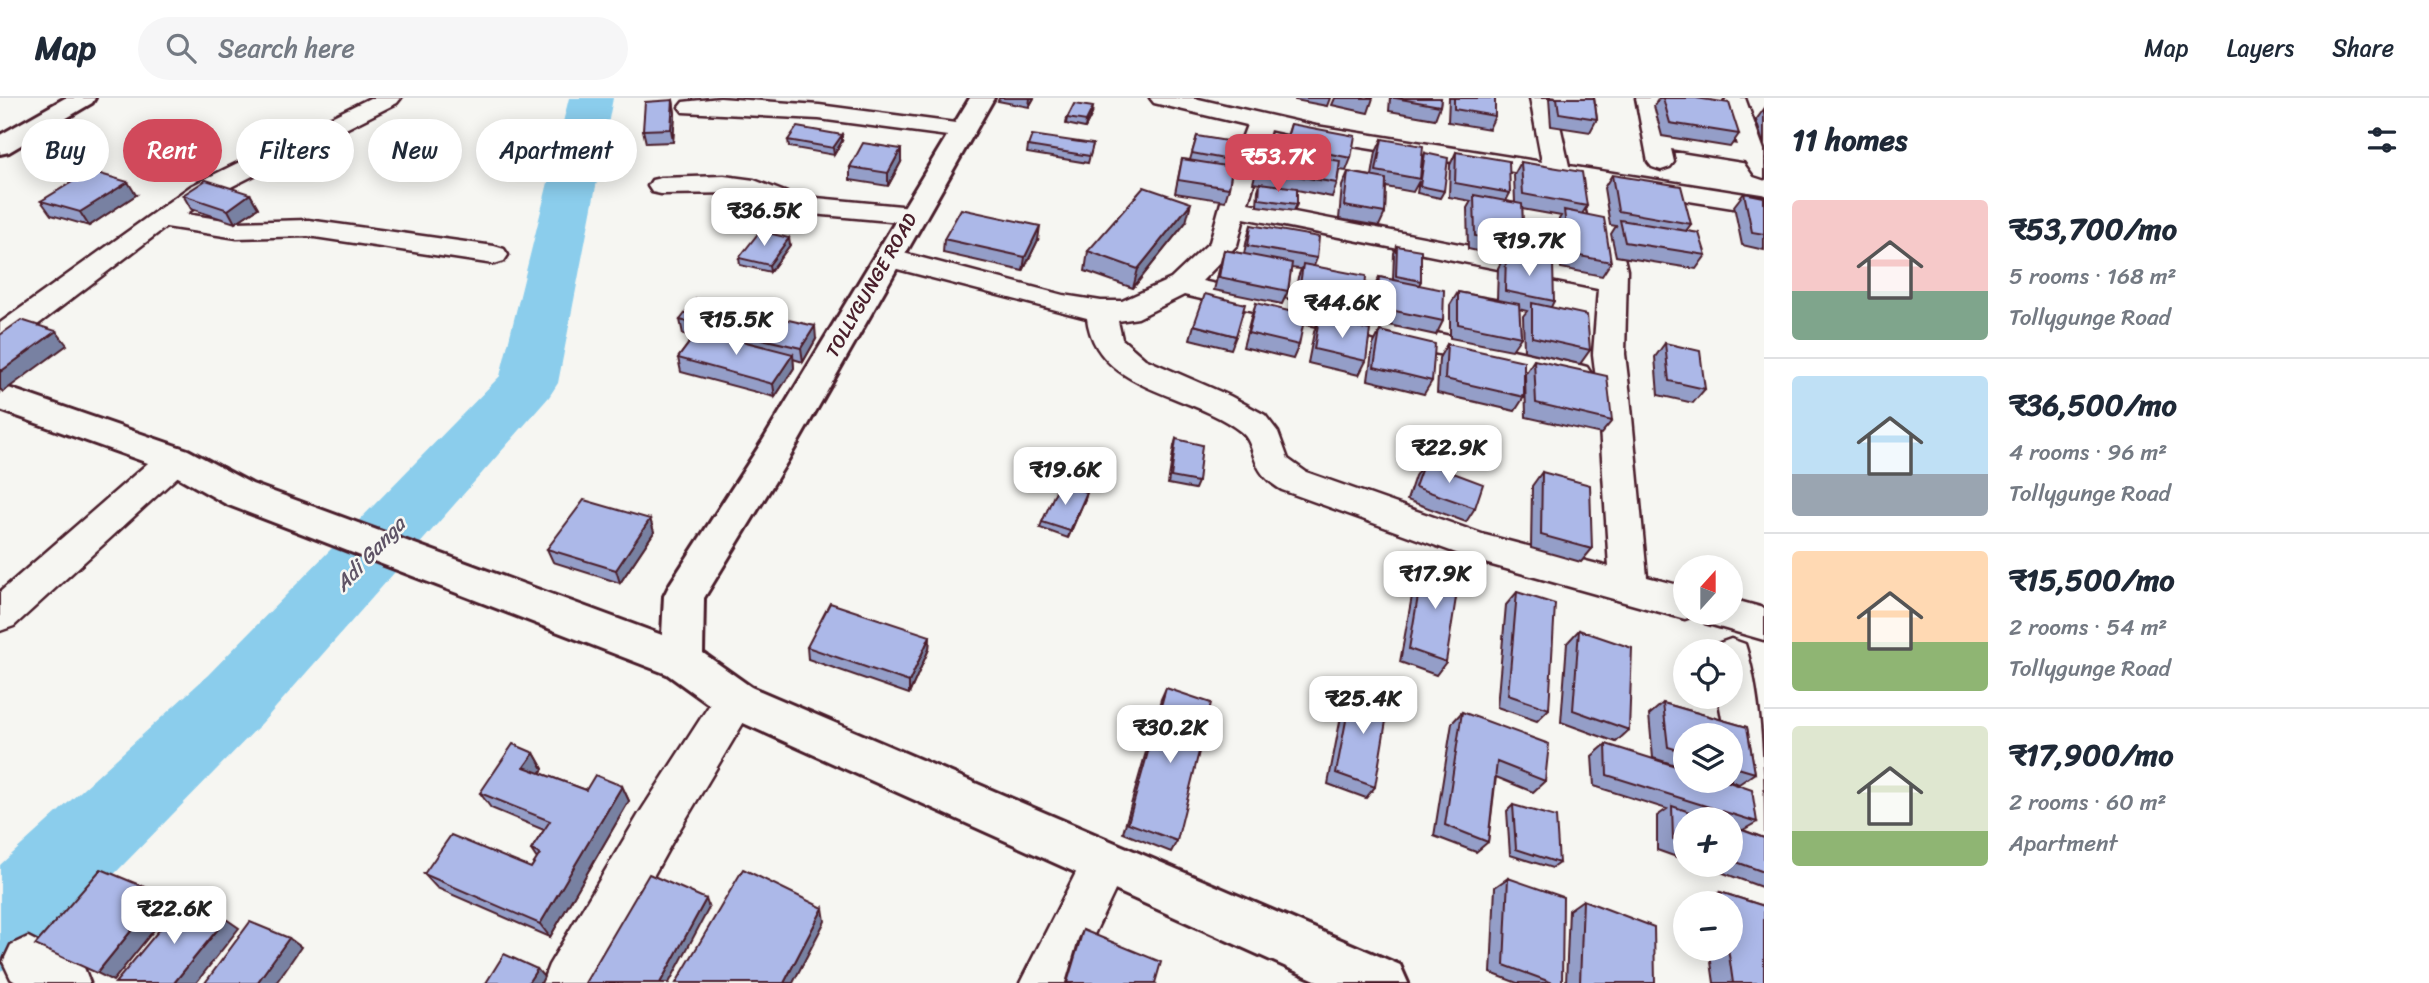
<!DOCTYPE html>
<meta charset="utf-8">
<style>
body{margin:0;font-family:Sriracha,sans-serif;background:#f6f6f7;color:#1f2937;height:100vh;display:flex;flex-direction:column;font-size:26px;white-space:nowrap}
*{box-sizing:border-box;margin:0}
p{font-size:23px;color:#747a83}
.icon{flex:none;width:38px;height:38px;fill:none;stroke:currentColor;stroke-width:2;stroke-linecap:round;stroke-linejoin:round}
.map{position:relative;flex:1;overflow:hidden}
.details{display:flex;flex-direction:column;background:#fff;width:665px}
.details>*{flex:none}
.hud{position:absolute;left:21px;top:21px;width:665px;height:63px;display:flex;gap:14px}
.needle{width:46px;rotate:21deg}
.tools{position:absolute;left:1673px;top:457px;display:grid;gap:14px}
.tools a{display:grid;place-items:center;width:70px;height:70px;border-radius:50%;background:#fff;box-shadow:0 4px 18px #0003;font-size:35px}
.price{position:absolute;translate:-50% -60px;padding:0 16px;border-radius:14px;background:#fff;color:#222;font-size:23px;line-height:46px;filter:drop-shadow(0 2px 4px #0008)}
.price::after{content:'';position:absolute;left:50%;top:42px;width:21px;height:16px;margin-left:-10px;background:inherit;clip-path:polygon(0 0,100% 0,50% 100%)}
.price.on{background:#d1495b;color:#fff}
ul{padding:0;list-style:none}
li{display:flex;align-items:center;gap:21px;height:175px;padding:0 28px}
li+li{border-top:2px solid #e0e1e3}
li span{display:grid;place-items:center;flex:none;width:196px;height:140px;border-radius:7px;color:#555}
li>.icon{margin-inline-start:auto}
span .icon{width:84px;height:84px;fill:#fffc;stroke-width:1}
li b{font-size:30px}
h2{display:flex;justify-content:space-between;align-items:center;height:84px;padding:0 28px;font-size:30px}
.pill{padding:0 24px;border-radius:32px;background:#fff;box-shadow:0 4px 18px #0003;font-size:24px;line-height:63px}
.pill.on{background:#d1495b;color:#fff}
header{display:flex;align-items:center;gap:42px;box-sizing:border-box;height:98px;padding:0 35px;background:#fff;border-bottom:2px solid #e0e1e3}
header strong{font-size:33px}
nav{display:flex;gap:38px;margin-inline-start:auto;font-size:24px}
.search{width:490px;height:63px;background:#f6f6f7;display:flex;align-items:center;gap:18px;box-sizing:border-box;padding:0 24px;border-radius:38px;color:#747a83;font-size:26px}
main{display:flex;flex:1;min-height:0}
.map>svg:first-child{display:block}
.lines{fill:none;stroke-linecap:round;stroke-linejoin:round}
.river{fill:#8bcdec;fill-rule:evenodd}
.street-casing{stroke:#4a1f2b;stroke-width:5}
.secondary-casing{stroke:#4a1f2b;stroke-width:6}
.street{fill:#f6f6f2;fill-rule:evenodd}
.secondary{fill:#f6f6f2;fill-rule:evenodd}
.wall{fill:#949ec8;stroke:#4a1f2b;stroke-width:2}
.shaded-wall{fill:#7881a2;stroke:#4a1f2b;stroke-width:2}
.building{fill:#acb8e8;stroke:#4a1f2b;stroke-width:2}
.labels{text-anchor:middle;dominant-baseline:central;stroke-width:5;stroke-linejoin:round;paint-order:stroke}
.street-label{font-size:19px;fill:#4a1f2b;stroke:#f6f6f2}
.water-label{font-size:21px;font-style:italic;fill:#5e5365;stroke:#f6f6f2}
</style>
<header>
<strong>Map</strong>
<div class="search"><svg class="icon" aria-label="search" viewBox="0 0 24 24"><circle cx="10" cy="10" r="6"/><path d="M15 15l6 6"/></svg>Search here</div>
<nav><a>Map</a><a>Layers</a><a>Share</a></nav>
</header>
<main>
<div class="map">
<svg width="1764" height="885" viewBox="0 0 1764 885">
<rect width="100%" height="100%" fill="#f6f6f2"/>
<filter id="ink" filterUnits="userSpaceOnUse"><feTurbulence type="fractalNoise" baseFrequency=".0143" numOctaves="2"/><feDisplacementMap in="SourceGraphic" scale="14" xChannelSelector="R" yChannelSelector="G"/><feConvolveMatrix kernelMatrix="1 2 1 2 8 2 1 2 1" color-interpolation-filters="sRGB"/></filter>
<g filter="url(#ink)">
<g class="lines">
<path class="river" d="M569,0H613L558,285L549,299L262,625L32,860L0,873V767L208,577L500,278Z"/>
<defs>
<path id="street" d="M370,0H401L397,5L209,100L186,116L237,124L308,122L494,148L504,151L508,157L504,163L494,166L308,138L237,140L166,129L11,247L0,250V225L191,88Z
M720,0L819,7L963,26L972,28L975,33L972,38L963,40L819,21L683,14L679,9L683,4Z
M1150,0H1194L1316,28L1542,64L1530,0H1554L1569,68L1764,99V115L1608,90L1627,172L1625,256L1630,298L1647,479L1685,489V514L1699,516L1685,521L1481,464L1282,392C1246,372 1259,347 1240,333C1191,294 1096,294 1087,220L878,166L874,160L878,154L888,151L1063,197L1101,203H1122L1171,181L1210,144L1230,72L1247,27L1154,5ZM1270,32L1316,42L1581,85L1592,132L1598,173L1248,105ZM1244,120L1598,191L1593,256L1598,298L1609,469L1485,437L1306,374L1288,361L1278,334L1265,317L1230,298L1145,261L1122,241L1118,223L1138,220L1184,197L1576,288L1587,285L1592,277L1587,269L1576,266L1202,183L1237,147Z
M1636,0H1660L1668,35L1737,47L1724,4L1727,0H1745L1764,52V80L1755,77L1745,63L1671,51L1674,64L1670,69L1661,72L1652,69L1648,64Z
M724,78L754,82L795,98L912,109L922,111L926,117L922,123L912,125L790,114L740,95L661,96L652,94L648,88L652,82L661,80Z
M175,349L187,352L192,361L187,370L14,528L0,533V494L163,352Z
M1731,501L1764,510V542L1705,525L1700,514H1731Z
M1731,541L1745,546C1764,605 1764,689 1764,753L1748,746C1733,713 1731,673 1731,637H1725L1718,598H1731V553H1713L1717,546Z
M736,584L751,589L757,602L671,746L594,885H542L549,867L639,716L721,589Z
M1105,742L1121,749L1128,765L1071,885H1020L1089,749Z
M28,839L83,867L90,885H17L11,881L3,864L11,847Z"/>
<path id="secondary" d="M65,0H95L92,5L9,54L0,56V37Z
M970,0H994L788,362L704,500L703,555L751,589L1400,867L1408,885H1322L721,615L667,576L226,406L162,370L0,312V287L188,352L252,386L662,537L664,498L670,486L762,344Z"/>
</defs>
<use href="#street" class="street-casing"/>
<use href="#secondary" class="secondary-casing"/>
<use href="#street" class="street"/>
<use href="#secondary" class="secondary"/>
</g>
<path class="wall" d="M999,0H1034L1029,9L998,3Z
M1295,0H1330L1327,8L1295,2Z
M1335,0H1373L1368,15L1332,7Z
M1390,0H1441L1440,8L1435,21L1389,13Z
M1449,0H1495V18L1489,31L1448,24Z
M1549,0H1594L1597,21L1590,34L1551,28Z
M1659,0H1696L1739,36L1730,49L1662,38L1654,8Z
M673,2L675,15L673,44L646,45L643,32Z
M1764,11V48L1756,22Z
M1092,16L1085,30L1066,26L1067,20Z
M1291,26L1351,60L1346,73L1339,72L1337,85L1332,99L1297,92V106L1294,113L1257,108L1258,92L1260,86L1253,85L1262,50L1282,53Z
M1197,38L1235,63L1233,69H1232L1229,90L1225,103L1175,95L1182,61L1190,62Z
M1382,41L1422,62L1425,55L1444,93L1440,100L1417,95L1419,83L1413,94L1386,89L1385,115L1379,128L1339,121L1342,88L1348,74L1372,78L1376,54Z
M788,42L842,43L834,57L789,49Z
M1093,46L1088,65L1027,55L1028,48Z
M1456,54L1510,95L1506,103L1515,105L1514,77L1521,64L1587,108L1582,116L1611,164L1602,178L1561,170L1556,126L1561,118L1522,111L1524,147L1518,159L1554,203L1551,209L1590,252L1580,266L1524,253L1523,218L1527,213L1519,211L1521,239L1512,252L1450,240V207L1458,194L1497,201L1498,170L1504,159L1468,151L1467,110L1471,103L1449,99L1450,67Z
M901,64L888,88L850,82V69Z
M1612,77L1691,126L1686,133L1706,157L1696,171L1616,158L1611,136L1616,128L1610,127L1604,90Z
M1744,95L1764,99V152L1742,147L1734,108Z
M250,96L258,110L235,125L191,111L183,97Z
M136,97L89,128L51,117L41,103Z
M1186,124L1133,190L1085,173L1088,153Z
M1251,127L1317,160L1314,168L1364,207L1358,220L1293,207L1298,179L1301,171L1291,170L1288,193L1282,206L1214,192L1224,152L1244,156L1247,141Z
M944,141L1038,142L1023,173L943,155Z
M790,147L770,174L740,167L739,160Z
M1397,148L1421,183L1419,187L1443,223L1436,237L1370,223L1373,192L1379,179L1393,182L1394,155Z
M1256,205L1299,247L1293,261L1243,249L1251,219Z
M1319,220L1366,263L1359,277L1308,265L1314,234Z
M680,222L816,241L803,264L793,261L794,270L775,299L681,274L678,260L694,238L683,236Z
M1194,227L1236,238L1231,251L1190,241Z
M1380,233L1432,283L1424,296L1368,282L1373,247Z
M1665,245L1705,291L1693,305L1658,297L1655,259Z
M1447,246L1524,299L1515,313L1437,295L1439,260Z
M1534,262L1612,323L1601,336L1526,319L1525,276Z
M1176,341L1198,384L1195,391L1168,386L1174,348Z
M1424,364L1475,410L1466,424L1407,402L1415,378Z
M1542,374L1592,451L1581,464L1531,450L1532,388Z
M1087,394L1085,401L1068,440L1040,430L1042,424Z
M650,421L654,434L620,485L553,464L547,451Z
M1424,463L1446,564L1436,577L1400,564L1416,476Z
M1517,494L1549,611L1537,623L1497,609L1506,507Z
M1579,532L1629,632L1616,644L1561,624L1567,545Z
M930,538L929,551L909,596L808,561L807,549Z
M1353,586L1375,689L1366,700L1328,686L1345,598Z
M1166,590L1177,743L1171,754L1123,735L1161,601Z
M1663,605L1747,629L1755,675L1739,686L1728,682H1731V637H1685V670L1653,660L1649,617Z
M1462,614L1545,683L1533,694L1496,679L1488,744L1476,754L1434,738L1452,625Z
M1606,646L1757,724L1743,732L1764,740V790L1699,766H1731V721H1685V762L1657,752V718L1667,711L1594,688L1592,658Z
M534,655L543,671L540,675L586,692L622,688L629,703L550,839L437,790L424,776L531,770L537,761L531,752L544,732L491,710L480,695Z
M1513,707L1559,765L1552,770L1510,757L1507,713Z
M1508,780L1562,885H1517L1491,875L1495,789Z
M1720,794L1764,808V885H1714L1709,850H1731V805H1704L1703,803Z
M1583,802L1655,885H1566L1569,812Z
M1083,832L1155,885H1066L1079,841Z"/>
<path class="shaded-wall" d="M1030,0H1034L1029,9Z
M673,2L675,15L673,44L671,31Z
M1093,9L1092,16L1085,30L1086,23Z
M842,37V43L834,57L833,50Z
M901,51V64L888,88V75Z
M128,84L136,97L89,128L80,114Z
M250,96L258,110L235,125L228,112Z
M1191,105L1186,124L1133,190L1138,171Z
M1040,128L1038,142L1023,173L1025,159Z
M789,140L790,147L770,174L769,167Z
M815,228L816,241L803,264L801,250Z
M56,233L67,247L3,294L0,291V274Z
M793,256L794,270L775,299L773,286Z
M1087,394L1085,401L1068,440L1070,433Z
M650,421L654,434L620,485L616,472Z
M930,538L929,551L909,596V584Z
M534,655L543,671L534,684L524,669Z
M622,688L629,703L550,839L540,826Z
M161,796L175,806L113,883L97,875Z
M706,801L709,810L669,885H660Z
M823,810L825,823L793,885H784Z
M226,821L239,830L196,885H174Z
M289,840L301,849L276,885H257Z
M537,871L544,879L541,885H528Z"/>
<path class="building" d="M1395,0H1441L1440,8Z
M1454,0H1495V18L1454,11Z
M1557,0H1594L1597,21L1559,15Z
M1663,0H1696L1729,5L1739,36L1670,25Z
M673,2L671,31L643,32L645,4Z
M1074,6L1093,9L1086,23L1067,20Z
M1291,26L1355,38L1351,60L1285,47Z
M797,29L842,37L833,50L788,42Z
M1032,37L1093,46L1090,58L1028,48Z
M1197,38L1239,45L1235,63L1192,55Z
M1382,41L1423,48L1420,81L1376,73Z
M863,45L901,51L888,75L850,69Z
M1262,50L1340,63L1337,85L1257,71Z
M1456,54L1509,63L1510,95L1455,85Z
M1425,55L1448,60L1444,93L1420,88Z
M1182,61L1232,69L1229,90L1178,82Z
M1521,64L1582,74L1587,108L1523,96Z
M90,73L128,84L80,114L41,103Z
M1348,74L1386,81L1385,115L1344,108Z
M1612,77L1681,88L1691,126L1618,113Z
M206,82L250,96L228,112L183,97Z
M1260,85L1297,90V106L1259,101Z
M1144,89L1191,105L1138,171L1088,153Z
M1744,95L1764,99V136L1752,134Z
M1474,97L1522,106L1524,147L1475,138Z
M961,111L1040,128L1025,159L944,141Z
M1564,112L1604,120L1611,164L1569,156Z
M1620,122L1699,135L1706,157L1625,144Z
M1251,127L1319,139L1317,160L1248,148Z
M760,133L789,140L769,167L739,160Z
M1397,148L1421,152V183L1396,178Z
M1224,152L1292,165L1288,193L1219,179Z
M1506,156L1553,166L1554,203L1505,193Z
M1303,166L1366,178L1364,207L1299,194Z
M1379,179L1444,192L1443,223L1376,209Z
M1458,194L1519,206L1521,239L1458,226Z
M1205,196L1245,206L1236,238L1194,227Z
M696,201L815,228L801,250L680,222Z
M1256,205L1305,217L1299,247L1248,235Z
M1532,205L1587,217L1590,252L1532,239Z
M1319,220L1370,232L1366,263L1314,251Z
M21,222L56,233L0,274V237Z
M699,232L793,256L773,286L678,260Z
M1380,233L1435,246L1432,283L1374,269Z
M1665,245L1700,253L1705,291L1669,283Z
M1447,246L1524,263V299L1445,281Z
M1534,262L1607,278L1612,323L1536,305Z
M1176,341L1202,347L1198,384L1171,379Z
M1424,364L1483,386L1475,410L1415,389Z
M1542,374L1590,387L1592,451L1541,437Z
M1059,386L1087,394L1070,433L1042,424Z
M584,402L650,421L616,472L547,451Z
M1424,463L1460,474L1446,564L1409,551Z
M1517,494L1555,506L1549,611L1508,597Z
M830,505L930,538L909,584L807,549Z
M1579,532L1632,550L1629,632L1573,612Z
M1353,586L1390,599L1375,689L1336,675Z
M1166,590L1211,605L1177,743L1128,725Z
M1663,605L1747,629L1755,675L1731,668V637H1685V654L1668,649Z
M1462,614L1549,646L1545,683L1497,664L1488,744L1445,727Z
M513,646L534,655L524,669L586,692L595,677L622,688L540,826L424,776L451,737L531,770L540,756L531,752L550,723L480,695Z
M1606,646L1685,671V682H1723L1752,692L1757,724L1607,677Z
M1513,707L1556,719L1559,765L1516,751Z
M1672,708L1710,721H1685V746L1673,741Z
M1731,728L1764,740V774L1731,762Z
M101,771L161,796L97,875L35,847Z
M743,771L823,810L784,885H676Z
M649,776L706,801L660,885H585Z
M1508,780L1563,799L1562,885H1553L1504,867Z
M1720,794L1764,808V885H1733L1728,850H1731V805H1722Z
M185,801L226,821L174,885H115Z
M1583,802L1654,829L1655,885H1580Z
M250,824L289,840L257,885H205Z
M1083,832L1161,864L1155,885H1067Z
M504,856L537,871L528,885H486Z"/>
</g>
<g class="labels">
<g class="street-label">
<text transform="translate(871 187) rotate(-60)">TOLLYGUNGE ROAD</text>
</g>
<g class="water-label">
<text transform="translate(370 456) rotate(-47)">Adi Ganga</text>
</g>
</g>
</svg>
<div class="tools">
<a><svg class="needle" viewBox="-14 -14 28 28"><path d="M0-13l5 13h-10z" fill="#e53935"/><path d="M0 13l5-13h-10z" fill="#747a83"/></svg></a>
<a><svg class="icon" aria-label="locate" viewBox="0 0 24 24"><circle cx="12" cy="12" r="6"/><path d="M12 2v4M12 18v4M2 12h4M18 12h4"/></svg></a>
<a><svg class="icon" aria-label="layers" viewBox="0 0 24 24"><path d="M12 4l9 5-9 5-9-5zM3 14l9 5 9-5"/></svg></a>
<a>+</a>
<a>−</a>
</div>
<b class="price on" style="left:1278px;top:96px">₹53.7K</b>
<b class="price" style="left:764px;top:150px">₹36.5K</b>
<b class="price" style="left:1529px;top:180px">₹19.7K</b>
<b class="price" style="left:1342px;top:242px">₹44.6K</b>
<b class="price" style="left:736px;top:259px">₹15.5K</b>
<b class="price" style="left:1449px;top:387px">₹22.9K</b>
<b class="price" style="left:1065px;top:409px">₹19.6K</b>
<b class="price" style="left:1435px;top:513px">₹17.9K</b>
<b class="price" style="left:1363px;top:638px">₹25.4K</b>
<b class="price" style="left:1170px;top:667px">₹30.2K</b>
<b class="price" style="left:174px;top:848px">₹22.6K</b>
<div class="hud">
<a class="pill">Buy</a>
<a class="pill on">Rent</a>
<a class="pill">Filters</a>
<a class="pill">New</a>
<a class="pill">Apartment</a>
</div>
</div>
<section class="details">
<h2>11 homes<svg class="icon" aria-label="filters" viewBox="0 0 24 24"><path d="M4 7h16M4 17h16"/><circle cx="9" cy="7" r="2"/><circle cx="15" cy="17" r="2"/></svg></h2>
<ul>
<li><span style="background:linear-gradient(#f6c9c9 65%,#7fa58c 0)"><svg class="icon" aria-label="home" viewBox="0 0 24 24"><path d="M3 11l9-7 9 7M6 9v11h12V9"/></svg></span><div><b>₹53,700/mo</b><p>5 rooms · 168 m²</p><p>Tollygunge Road</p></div></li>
<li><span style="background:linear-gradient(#bfe0f5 70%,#9aa5b1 0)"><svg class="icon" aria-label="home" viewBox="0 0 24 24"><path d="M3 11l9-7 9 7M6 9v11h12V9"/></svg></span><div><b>₹36,500/mo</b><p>4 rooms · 96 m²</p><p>Tollygunge Road</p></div></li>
<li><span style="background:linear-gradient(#ffd9b3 65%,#8fb573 0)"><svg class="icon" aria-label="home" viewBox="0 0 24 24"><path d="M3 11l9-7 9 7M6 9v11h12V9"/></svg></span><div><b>₹15,500/mo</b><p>2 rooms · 54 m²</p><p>Tollygunge Road</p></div></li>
<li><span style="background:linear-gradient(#dfe7d0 75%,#8fb573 0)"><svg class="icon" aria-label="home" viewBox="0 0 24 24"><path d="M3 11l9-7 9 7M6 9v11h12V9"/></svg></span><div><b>₹17,900/mo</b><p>2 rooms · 60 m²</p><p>Apartment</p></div></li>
</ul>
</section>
</main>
